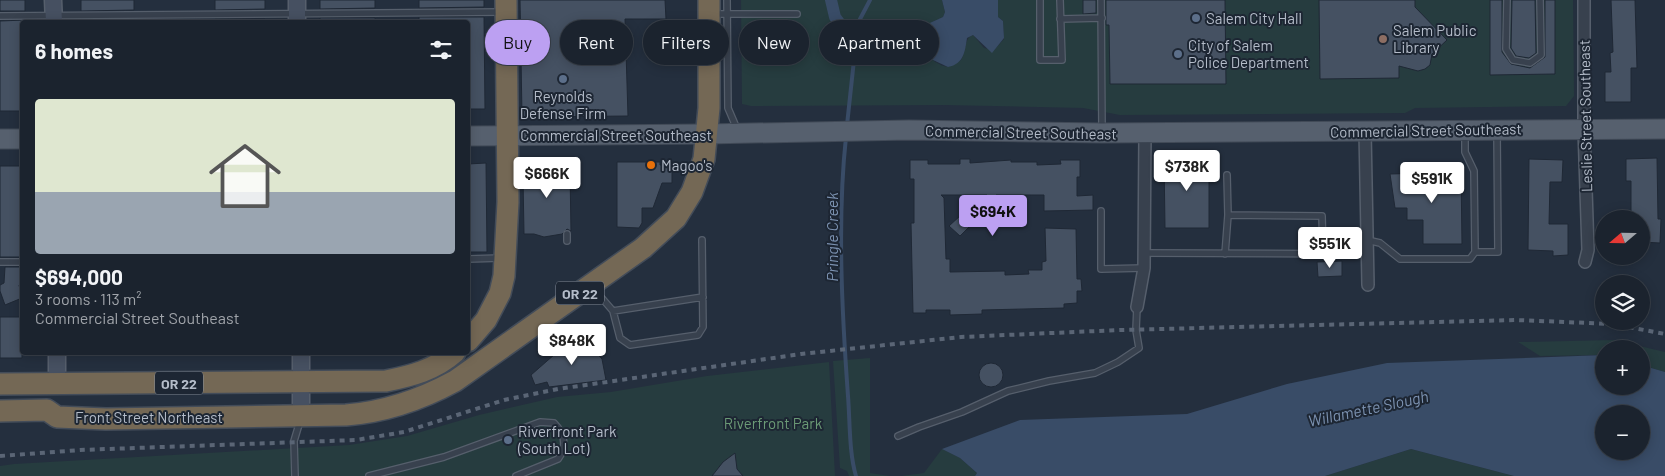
<!DOCTYPE html>
<meta charset="utf-8">
<style>
body{margin:0;font-family:Barlow,sans-serif;background:#242b36;color:#f1f3f6;height:100vh;display:flex;flex-direction:column;font-size:19px;white-space:nowrap}
*{box-sizing:border-box;margin:0}
p{font-size:16px;color:#a0a4aa}
.icon{flex:none;width:28px;height:28px;fill:none;stroke:currentColor;stroke-width:2;stroke-linecap:round;stroke-linejoin:round}
.map{position:relative;flex:1;overflow:hidden}
.panel{position:absolute;left:20px;top:20px;width:450px;height:335px;display:flex;flex-direction:column;background:#1b232e;border-radius:5px;box-shadow:0 2px 12px #0003,0 0 0 1px #39404a}
.panel>*{flex:none}
.guide{position:absolute;left:485px;top:20px;width:475px;height:45px;display:flex;gap:10px}
.needle{width:32px;rotate:250deg}
.buttons{position:absolute;left:1595px;top:210px;display:grid;gap:10px}
.buttons a{display:grid;place-items:center;width:55px;height:55px;border-radius:50%;background:#1b232e;box-shadow:0 2px 12px #0003,0 0 0 1px #39404a;font-size:25px}
.price{position:absolute;translate:-50% -42px;padding:0 11px;border-radius:5px;background:#fff;color:#222;font-size:16px;line-height:32px;filter:drop-shadow(0 1px 2px #0008)}
.price::after{content:'';position:absolute;left:50%;top:30px;width:15px;height:11px;margin-left:-8px;background:inherit;clip-path:polygon(0 0,100% 0,50% 100%)}
.price.on{background:#bca0f2;color:#111}
ul{padding:0;list-style:none}
li{display:grid;align-content:center;gap:10px;height:265px;padding:0 15px}
li+li{border-top:1px solid #39404a}
li span{display:grid;place-items:center;height:155px;border-radius:5px;color:#555}
li>.icon{margin-inline-start:auto}
span .icon{width:90px;height:90px;fill:#fffc;stroke-width:1}
li b{font-size:21px}
h2{display:flex;justify-content:space-between;align-items:center;height:60px;padding:0 15px;font-size:21px}
.pill{padding:0 18px;border-radius:22px;background:#1b232e;box-shadow:0 2px 12px #0003,0 0 0 1px #39404a;font-size:18px;line-height:45px}
.pill.on{background:#bca0f2;color:#111}
.map>svg:first-child{display:block}
.green{fill:#263c3f}
.water{fill:#394c67;fill-rule:evenodd}
.lines{fill:none;stroke-linecap:round;stroke-linejoin:round}
.stream{stroke:#394c67;stroke-width:4}
.canal{stroke:#394c67;stroke-width:12}
.building{fill:#455162;stroke:#1f2835}
.lane-casing{stroke:#565f6c;stroke-width:8}
.street-casing{stroke:#565f6c;stroke-width:14}
.secondary-casing{stroke:#565f6c;stroke-width:19}
.primary-casing{stroke:#414a57;stroke-width:21}
.highway-casing{stroke:#434c59;stroke-width:24}
.lane{stroke:#38414e;stroke-width:5.5}
.street{stroke:#38414e;stroke-width:11}
.secondary{stroke:#465061;stroke-width:16}
.primary{stroke:#56606e;stroke-width:19}
.highway{stroke:#746855;stroke-width:21}
.rail{stroke:#5a6575;stroke-width:4;stroke-dasharray:5 5;stroke-linecap:butt}
.service-dot{fill:#5c6f8a;stroke:#1d2633;stroke-width:2}
.education-dot{fill:#8d6e63;stroke:#1d2633;stroke-width:2}
.food-dot{fill:#e8710a;stroke:#1d2633;stroke-width:2}
.labels{text-anchor:middle;dominant-baseline:central;stroke-width:4;stroke-linejoin:round;paint-order:stroke}
.shield{fill:#1d2633;stroke:#878f9c;stroke-width:1}
.shield-label{font-size:14px;font-weight:bold;fill:#b4bcc9}
.poi-label{font-size:15px;fill:#b4bcc9;stroke:#1d2633;text-anchor:start}
.street-label{font-size:15px;fill:#b4bcc9;stroke:#1d2633}
.park-label{font-size:15px;fill:#6b9a76;stroke:#1d2633}
.water-label{font-size:16px;font-style:italic;fill:#7c92b1;stroke:#1d2633}
</style>
<div class="map">
<svg width="1665" height="476" viewBox="0 0 1665 476">
<rect width="100%" height="100%" fill="#242f3e"/>
<path class="green" d="M741,0H942L945,12L943,17L913,31C919,46 930,64 948,67L961,60C966,52 964,38 973,35L984,48L994,50L1004,39L1003,21L998,17V0H1573L1574,96L1566,106L1415,108L1405,113L1120,115L1083,108L944,105L751,106L742,104Z
M1614,340L1665,352V372L1641,365V349H1604V355L1540,356L1518,342Z
M870,358V473L890,476H849L847,471L840,468L833,361Z
M829,362L835,476H0V466L14,464L349,445L407,436L479,415L557,397L611,392L707,376Z
M942,449L960,458L977,473L975,476H901L924,473Z
M1411,449L1514,476H1325Z"/>
<path class="water" d="M942,0H998V17L1003,21L1004,38L992,53L973,35L967,38C965,51 964,64 948,67L933,60L922,49L914,43L912,31L943,17L945,12Z
M1604,355V386H1641V365L1665,372V476H1514L1411,449L1325,476H975L977,473L960,458L942,449L1020,420L1187,414L1287,384L1387,363ZM1604,414H1641V451H1604Z"/>
<g class="lines">
<path class="stream" d="M855,56L892,51L896,40L913,38
M847,125L857,32L859,21L870,0
M846,137C837,220 842,313 848,396C850,421 849,453 856,476"/>
<path class="canal" d="M831,0L835,17L856,45"/>
</g>
<path class="building" d="M0,0H25V11H0Z
M81,0H134V10L81,11Z
M215,0H265V9L215,10Z
M320,0H375V8L320,9Z
M419,0H484V7L419,8Z
M520,0H665L666,19H625L628,116L522,117Z
M1083,0H1096V13L1083,14Z
M1106,0H1225L1226,84H1110L1109,25H1106Z
M1319,0H1415V7L1447,40L1432,54L1430,65L1425,69L1418,71L1399,66V78L1320,79Z
M1490,0H1502V52L1511,64L1530,68L1545,57V0H1555V74L1490,75Z
M1512,0H1535L1536,53L1529,58L1516,56L1511,48Z
M1611,0H1635L1637,68H1631V102H1605V72H1611L1610,53L1613,52Z
M419,17H484L485,109H468V22H419Z
M320,18H375L376,22H320Z
M215,19H265V22H215Z
M25,20V22H22V111H0V21Z
M81,20H134V22H81Z
M1209,156V228H1165L1164,157Z
M1657,158L1658,219H1661L1660,243L1641,242V219H1631V181H1626V159Z
M960,159H970V163L1011,160V162H1037V165L1061,164L1060,160H1080V177H1077V196L1093,195V210L1044,211V195H996V199H987V195H941L944,198L946,259H950V272L1005,271V275L1029,274L1028,270H1042V262L1046,261L1045,228L1076,229L1077,279H1081L1082,291H1077V303L1064,304V308L982,310V314L950,315V310H926V313H913L911,223H914V179H910V160H928V164H960Z
M1529,159L1563,160L1562,182H1550L1549,224H1568V255L1553,256V251L1528,250Z
M537,161V163H566V169L570,171L571,231L567,229L562,234L544,237L534,234H524L523,178H521L526,167Z
M617,162H660V165H672V183H662L653,208H642V223L639,228L617,227Z
M486,163L487,252H468V164Z
M0,166H22V257H0Z
M1461,172L1462,244H1423V220H1407V208H1395L1390,174Z
M961,215L971,225L960,236L949,226Z
M1342,261V276L1318,277L1317,262Z
M5,267H22V283L19,285L22,298L5,305L0,291V285L4,283Z
M0,317H22V358H0Z
M579,333L602,359L606,380L549,387L547,382L535,385L531,375Z
M979 375a12 12 0 1 1 24 0a12 12 0 1 1-24 0Z
M735,453L737,469L743,476H712L723,462Z"/>
<g class="lines">
<defs>
<path id="lane" d="M727,0L728,108L737,129
M1040,0V60H1062L1060,0
M1101,0L1102,131
M1507,0L1506,49L1513,60L1530,63L1541,55L1540,0
M714,14H797
M0,16L502,12
M1060,19L1102,18
M570,166L576,161
M1227,175L1228,215
M1101,211V269L1144,268
M1367,240L1380,243L1400,259H1470L1475,252L1474,171L1465,152V132
M567,241V234
M1475,252H1498L1497,132
M1144,253L1367,254
M1225,254L1228,215L1322,216L1323,254
M468,259L501,258
M0,262H22
M594,289L613,311L620,338L630,345L698,335L703,327L702,240
M613,311L703,297
M898,436L919,427L962,412L1008,391L1049,381L1095,373L1118,362L1139,348L1136,330L1137,307
M295,476L294,441L300,421
M369,476L444,457L540,422L554,423C565,434 567,447 558,459L516,476"/>
<path id="street" d="M1584,0V129L1588,250L1585,262
M1365,131L1368,285
M1137,307L1144,268L1145,133"/>
<path id="secondary" d="M53,0L54,22
M297,0V22
M57,352V384
M301,352V416"/>
<path id="primary" d="M468,136L707,134L909,130L1102,133L1665,129
M0,139H22"/>
<path id="highway" d="M468,341L486,320L500,293L504,276L508,202L506,0
M0,384L386,381C411,376 435,370 455,352
M0,411L47,410L57,417L106,419L346,415C386,412 420,400 455,381L643,248L676,218L692,192L704,159L709,108V0"/>
</defs>
<use href="#lane" class="lane-casing"/>
<use href="#street" class="street-casing"/>
<use href="#secondary" class="secondary-casing"/>
<use href="#primary" class="primary-casing"/>
<use href="#highway" class="highway-casing"/>
<use href="#lane" class="lane"/>
<use href="#street" class="street"/>
<use href="#secondary" class="secondary"/>
<use href="#primary" class="primary"/>
<use href="#highway" class="highway"/>
<path class="rail" d="M0,456L80,450L356,440L404,432L504,400L558,389L801,354L961,337L1120,330L1516,320L1613,324L1665,334"/>
</g>
<g class="service-dot">
<circle cx="1196" cy="18" r="5"/>
<circle cx="1178" cy="54" r="5"/>
<circle cx="563" cy="79" r="5"/>
<circle cx="508" cy="440" r="5"/>
</g>
<circle class="education-dot" cx="1383" cy="39" r="5"/>
<circle class="food-dot" cx="651" cy="165" r="5"/>
<g class="labels">
<g class="shield">
<rect x="556" y="281.5" width="48" height="23" rx="4"/>
<rect x="155" y="371.5" width="48" height="23" rx="4"/>
</g>
<g class="shield-label">
<text x="580" y="293">OR 22</text>
<text x="179" y="383">OR 22</text>
</g>
<g class="poi-label">
<text x="1206" y="18">Salem City Hall</text>
<text x="1393" y="30">Salem Public<tspan x="1393" dy="17">Library</tspan></text>
<text x="1188" y="45">City of Salem<tspan x="1188" dy="17">Police Department</tspan></text>
<text x="563" y="96" text-anchor="middle">Reynolds<tspan x="563" dy="17">Defense Firm</tspan></text>
<text x="661" y="165">Magoo's</text>
<text x="518" y="431">Riverfront Park<tspan x="518" dy="17">(South Lot)</tspan></text>
</g>
<g class="street-label">
<text transform="translate(1585 116) rotate(-91)">Leslie Street Southeast</text>
<text transform="translate(1426 130) rotate(-1)">Commercial Street Southeast</text>
<text transform="translate(1021 132) rotate(1)">Commercial Street Southeast</text>
<text x="616" y="135">Commercial Street Southeast</text>
<text x="149" y="417">Front Street Northeast</text>
</g>
<g class="park-label">
<text x="773" y="423">Riverfront Park</text>
</g>
<g class="water-label">
<text transform="translate(831 237) rotate(-90)">Pringle Creek</text>
<text transform="translate(1368 408) rotate(-12)">Willamette Slough</text>
</g>
</g>
</svg>
<div class="buttons">
<a><svg class="needle" viewBox="-14 -14 28 28"><path d="M0-13l5 13h-10z" fill="#e53935"/><path d="M0 13l5-13h-10z" fill="#a0a4aa"/></svg></a>
<a><svg class="icon" aria-label="layers" viewBox="0 0 24 24"><path d="M12 4l9 5-9 5-9-5zM3 14l9 5 9-5"/></svg></a>
<a>+</a>
<a>−</a>
</div>
<b class="price" style="left:1187px;top:192px">$738K</b>
<b class="price" style="left:547px;top:199px">$666K</b>
<b class="price" style="left:1432px;top:204px">$591K</b>
<b class="price on" style="left:993px;top:237px">$694K</b>
<b class="price" style="left:1330px;top:269px">$551K</b>
<b class="price" style="left:572px;top:366px">$848K</b>
<div class="guide">
<a class="pill on">Buy</a>
<a class="pill">Rent</a>
<a class="pill">Filters</a>
<a class="pill">New</a>
<a class="pill">Apartment</a>
</div>
<section class="panel">
<h2>6 homes<svg class="icon" aria-label="filters" viewBox="0 0 24 24"><path d="M4 7h16M4 17h16"/><circle cx="9" cy="7" r="2"/><circle cx="15" cy="17" r="2"/></svg></h2>
<ul>
<li><span style="background:linear-gradient(#dfe7d0 60%,#9aa5b1 0)"><svg class="icon" aria-label="home" viewBox="0 0 24 24"><path d="M3 11l9-7 9 7M6 9v11h12V9"/></svg></span><div><b>$694,000</b><p>3 rooms · 113 m²</p><p>Commercial Street Southeast</p></div></li>
</ul>
</section>
</div>
